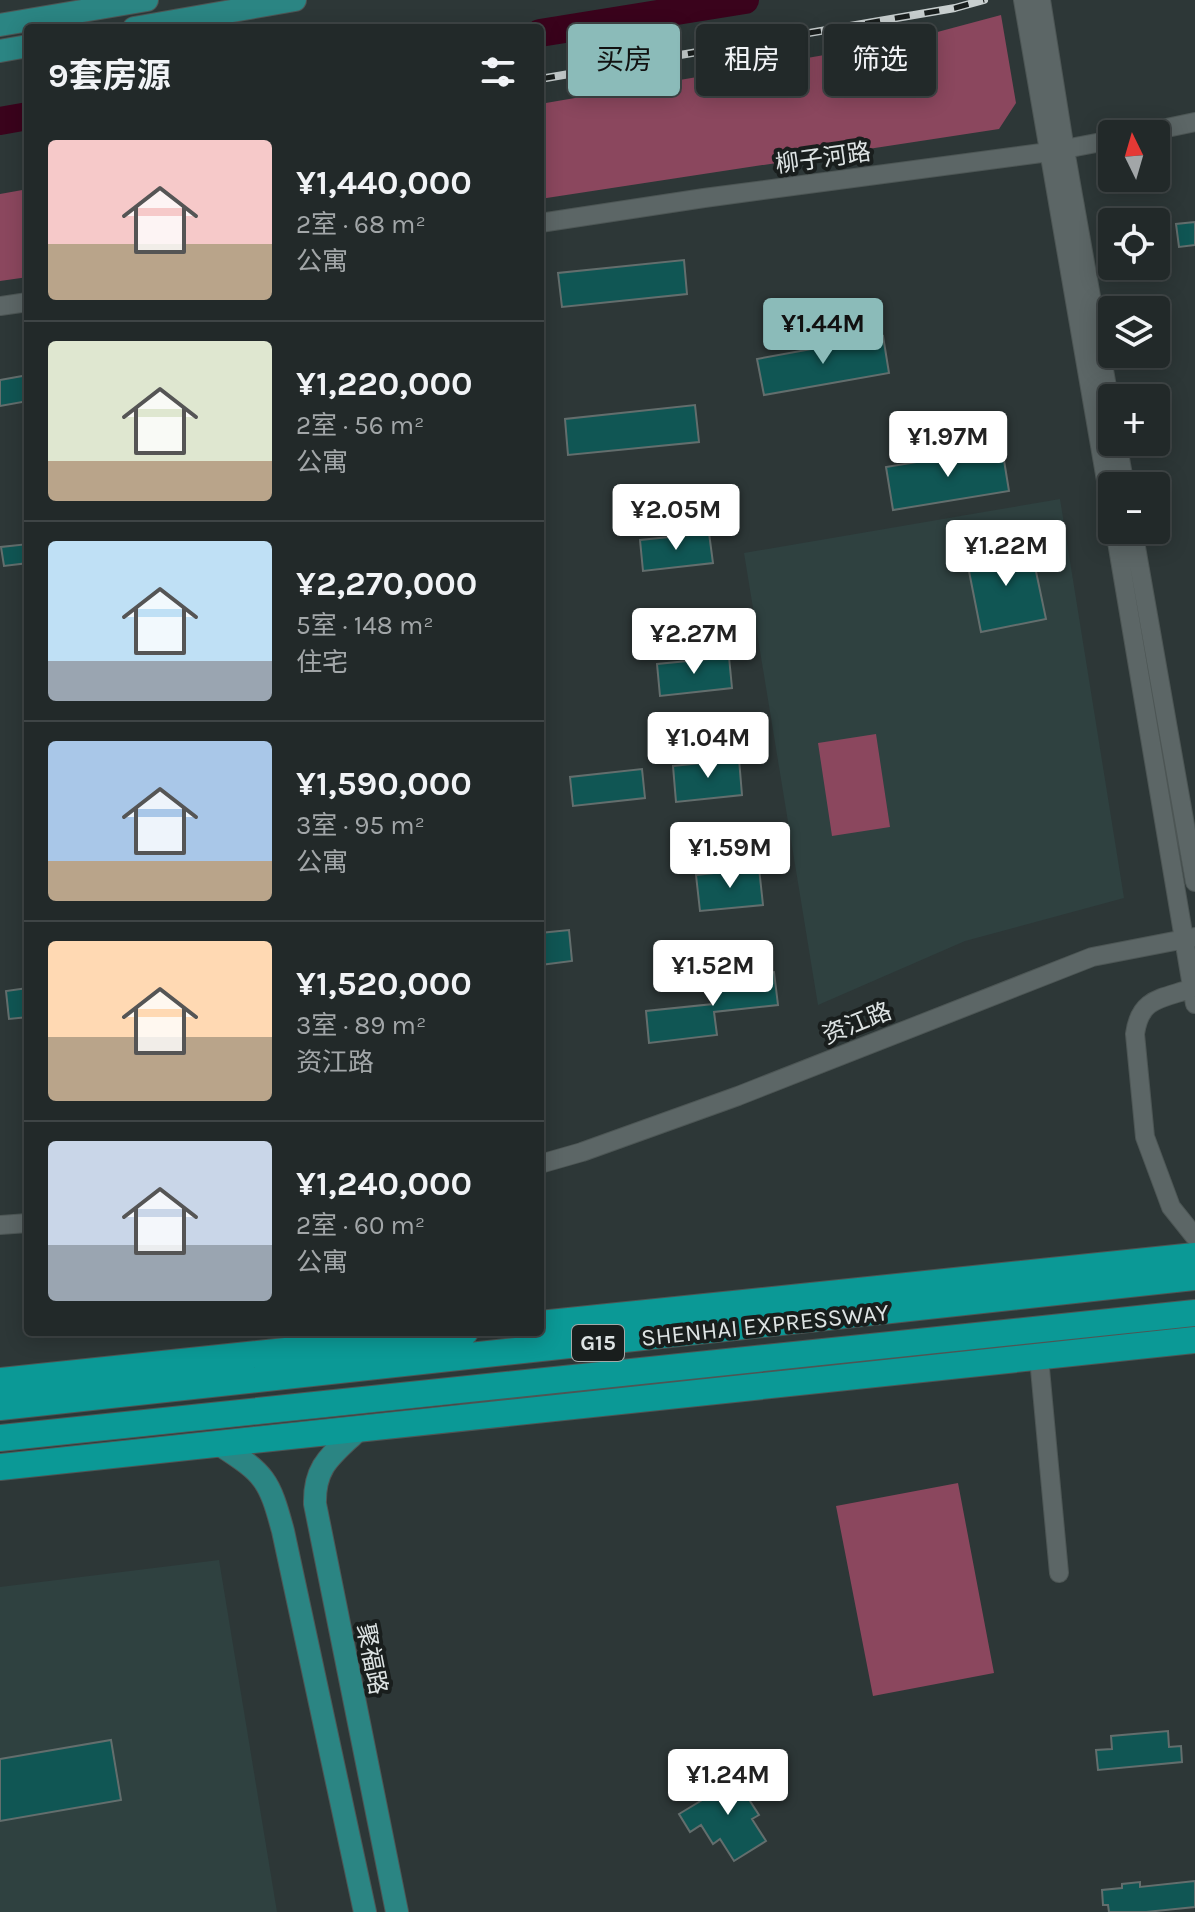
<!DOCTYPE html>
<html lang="zh">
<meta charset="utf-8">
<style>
body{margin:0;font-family:Karla,"Noto Sans SC",sans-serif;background:#2e3535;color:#f1f3f6;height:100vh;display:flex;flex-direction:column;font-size:30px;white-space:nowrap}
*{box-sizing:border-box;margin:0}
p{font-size:26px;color:#a2a6a8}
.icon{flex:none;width:44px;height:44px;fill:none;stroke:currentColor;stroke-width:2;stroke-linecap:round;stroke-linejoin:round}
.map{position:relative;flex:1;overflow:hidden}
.panel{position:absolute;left:24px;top:24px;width:520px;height:1312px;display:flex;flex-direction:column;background:#222929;border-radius:8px;box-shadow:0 4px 20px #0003,0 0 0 2px #3f4546}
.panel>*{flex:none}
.hud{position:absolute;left:568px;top:24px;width:506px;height:72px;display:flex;gap:16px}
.needle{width:52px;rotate:355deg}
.fabs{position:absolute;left:1098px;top:120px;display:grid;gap:16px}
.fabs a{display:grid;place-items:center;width:72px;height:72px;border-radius:8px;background:#222929;box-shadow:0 4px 20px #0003,0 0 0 2px #3f4546;font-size:40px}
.price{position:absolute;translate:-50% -68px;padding:0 18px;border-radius:8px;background:#fff;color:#222;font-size:26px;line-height:52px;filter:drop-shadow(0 2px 4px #0008)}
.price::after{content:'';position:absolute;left:50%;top:48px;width:24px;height:18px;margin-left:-12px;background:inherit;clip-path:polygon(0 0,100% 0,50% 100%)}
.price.active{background:#8bbbb9;color:#111}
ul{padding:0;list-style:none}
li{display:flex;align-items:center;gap:24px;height:200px;padding:0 24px}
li+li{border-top:2px solid #3f4546}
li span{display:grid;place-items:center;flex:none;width:224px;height:160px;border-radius:8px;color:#555}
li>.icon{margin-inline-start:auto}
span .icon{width:96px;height:96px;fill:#fffc;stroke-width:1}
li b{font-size:34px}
h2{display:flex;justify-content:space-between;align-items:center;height:96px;padding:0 24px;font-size:34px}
.tag{padding:0 28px;border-radius:8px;background:#222929;box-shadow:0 4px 20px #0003,0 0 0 2px #3f4546;font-size:28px;line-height:72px}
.tag.active{background:#8bbbb9;color:#111}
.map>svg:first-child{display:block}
.built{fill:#2f4140}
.green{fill:#8b475e}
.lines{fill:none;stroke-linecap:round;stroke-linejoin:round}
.river{stroke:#3a031c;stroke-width:28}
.building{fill:#105654;stroke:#636e6d;stroke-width:2}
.minor-casing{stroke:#4d5655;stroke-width:20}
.major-casing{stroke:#4d5655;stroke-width:24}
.highway-casing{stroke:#4d5655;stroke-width:28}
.minor{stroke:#5c6666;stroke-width:18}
.major{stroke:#2b8583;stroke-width:22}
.highway{stroke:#0b9996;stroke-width:26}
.rail-casing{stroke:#c8cfcf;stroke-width:8}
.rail{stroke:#191e1d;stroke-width:5;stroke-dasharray:15;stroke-linecap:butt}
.labels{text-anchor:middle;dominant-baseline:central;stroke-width:8;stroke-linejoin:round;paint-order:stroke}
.shield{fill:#191e1d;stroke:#a3a9a8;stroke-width:2}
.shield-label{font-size:22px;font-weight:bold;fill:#dee4e4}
.street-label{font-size:24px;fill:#dee4e4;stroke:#191e1d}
</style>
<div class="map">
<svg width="1195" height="1912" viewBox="0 0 1195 1912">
<rect width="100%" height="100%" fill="#2d3737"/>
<path class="built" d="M1060,499L1124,898L965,941L818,1005L744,553Z
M219,1560L277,1912H0V1587Z"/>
<path class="green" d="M1001,15L1016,103L999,129L540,199V104L900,42Z
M28,189V277L0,281V194Z
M876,734L890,827L832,836L818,743Z
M958,1483L994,1673L873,1696L836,1506Z"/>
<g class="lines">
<path class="river" d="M540,33L745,0
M0,121L28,116"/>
</g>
<path class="building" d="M1195,222V245L1179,247L1176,224Z
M684,260L687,294L562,307L558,273Z
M883,336L889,373L764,395L757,359Z
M28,375V401L0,406V380Z
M695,405L699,442L568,455L565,419Z
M1002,448L1009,491L893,510L886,467Z
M709,533L713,563L643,571L640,540Z
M1030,543L1046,619L981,632L966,556Z
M28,544V563L4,566L1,547Z
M729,657L732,688L660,696L657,664Z
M739,759L742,795L676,802L673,766Z
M642,769L645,798L573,806L570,777Z
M759,868L763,905L700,911L696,875Z
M569,930L572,961L540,965V933Z
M774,972L778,1005L714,1012L717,1035L649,1043L646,1011L713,1004L711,978Z
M28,988V1017L9,1019L6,991Z
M1168,1731L1169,1747L1181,1746L1182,1762L1098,1770L1096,1750L1112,1749L1111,1736Z
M111,1740L121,1800L0,1821V1759Z
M747,1773L759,1791L748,1798L759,1815L752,1819L766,1841L734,1861L720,1839L713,1844L701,1825L690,1832L679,1814Z
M1195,1881V1907L1146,1912H1109L1108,1905H1103L1102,1890L1122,1888V1884L1140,1882V1887Z"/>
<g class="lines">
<defs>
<path id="minor" d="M1023,0L1112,515
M1041,0L1065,150L1112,415
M1138,134L1195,122
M540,223L704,198L1049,152L1112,140
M0,306L28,302
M1117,442L1125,486
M1115,530L1195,1004
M1133,530L1195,882
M1193,988C1162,999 1140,997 1135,1034L1145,1137L1171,1207L1195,1237
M540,1164L582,1152L738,1096L1092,957L1195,937
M0,1225L28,1223
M1039,1358L1059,1573"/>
<path id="major" d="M0,25L147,0
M134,28L295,0
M0,51L28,46
M357,1431C331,1456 314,1466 315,1504L397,1912
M220,1445C265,1474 269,1479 283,1531L365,1912"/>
<path id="highway" d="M540,1324L1195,1256
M0,1381L465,1332
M0,1407L1195,1277
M0,1438L1195,1313
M0,1467L1195,1340"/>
</defs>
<use href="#minor" class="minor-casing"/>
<use href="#major" class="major-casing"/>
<use href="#highway" class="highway-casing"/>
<use href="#minor" class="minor"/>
<use href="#major" class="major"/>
<use href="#highway" class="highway"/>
<defs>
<path id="rail" d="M540,79L955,8L984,0"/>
</defs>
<use href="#rail" class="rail-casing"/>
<use href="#rail" class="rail"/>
</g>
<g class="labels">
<rect class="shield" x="572" y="1325" width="52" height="36" rx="6"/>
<g class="shield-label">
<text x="598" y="1343">G15</text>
</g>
<g class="street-label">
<text transform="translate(823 158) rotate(-8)">柳子河路</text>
<text transform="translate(857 1023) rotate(-22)">资江路</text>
<text transform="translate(765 1325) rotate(-6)">SHENHAI EXPRESSWAY</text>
<text transform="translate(372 1659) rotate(79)">聚福路</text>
</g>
</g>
</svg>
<div class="fabs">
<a><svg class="needle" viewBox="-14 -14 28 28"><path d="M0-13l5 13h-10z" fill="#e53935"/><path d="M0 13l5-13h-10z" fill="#a2a6a8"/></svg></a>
<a><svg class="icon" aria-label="locate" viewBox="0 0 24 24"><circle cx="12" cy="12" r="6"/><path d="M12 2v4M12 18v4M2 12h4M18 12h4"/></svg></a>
<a><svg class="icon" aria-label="layers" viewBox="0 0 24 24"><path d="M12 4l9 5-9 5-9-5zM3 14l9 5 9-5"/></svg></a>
<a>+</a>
<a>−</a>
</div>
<b class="price active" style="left:823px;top:366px">¥1.44M</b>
<b class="price" style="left:948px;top:479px">¥1.97M</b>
<b class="price" style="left:676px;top:552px">¥2.05M</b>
<b class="price" style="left:1006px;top:588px">¥1.22M</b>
<b class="price" style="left:694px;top:676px">¥2.27M</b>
<b class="price" style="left:708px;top:780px">¥1.04M</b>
<b class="price" style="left:730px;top:890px">¥1.59M</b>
<b class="price" style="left:713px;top:1008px">¥1.52M</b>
<b class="price" style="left:728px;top:1817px">¥1.24M</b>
<div class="hud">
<a class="tag active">买房</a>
<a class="tag">租房</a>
<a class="tag">筛选</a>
</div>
<section class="panel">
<h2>9套房源<svg class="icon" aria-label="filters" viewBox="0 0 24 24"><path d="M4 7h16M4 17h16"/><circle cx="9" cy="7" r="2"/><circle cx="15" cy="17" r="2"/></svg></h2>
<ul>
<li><span style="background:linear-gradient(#f6c9c9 65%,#b9a48a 0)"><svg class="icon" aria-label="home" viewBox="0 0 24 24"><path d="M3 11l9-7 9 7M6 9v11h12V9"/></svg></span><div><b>¥1,440,000</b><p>2室 · 68 m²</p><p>公寓</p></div></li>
<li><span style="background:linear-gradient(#dfe7d0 75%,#b9a48a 0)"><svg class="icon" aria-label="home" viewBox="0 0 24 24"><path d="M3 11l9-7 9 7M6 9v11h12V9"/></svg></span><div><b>¥1,220,000</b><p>2室 · 56 m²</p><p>公寓</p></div></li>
<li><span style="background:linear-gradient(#bfe0f5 75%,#9aa5b1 0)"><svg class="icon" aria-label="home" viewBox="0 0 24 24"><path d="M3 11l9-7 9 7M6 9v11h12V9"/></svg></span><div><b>¥2,270,000</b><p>5室 · 148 m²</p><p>住宅</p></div></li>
<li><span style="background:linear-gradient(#a9c7e8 75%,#b9a48a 0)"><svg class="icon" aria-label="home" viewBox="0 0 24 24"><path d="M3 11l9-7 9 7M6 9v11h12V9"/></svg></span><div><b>¥1,590,000</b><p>3室 · 95 m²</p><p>公寓</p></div></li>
<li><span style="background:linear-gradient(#ffd9b3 60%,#b9a48a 0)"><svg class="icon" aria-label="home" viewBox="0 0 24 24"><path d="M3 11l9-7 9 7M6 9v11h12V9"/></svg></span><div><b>¥1,520,000</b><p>3室 · 89 m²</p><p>资江路</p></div></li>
<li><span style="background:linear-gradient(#c9d6e8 65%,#9aa5b1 0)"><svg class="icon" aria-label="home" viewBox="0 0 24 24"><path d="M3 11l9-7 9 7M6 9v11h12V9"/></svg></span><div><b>¥1,240,000</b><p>2室 · 60 m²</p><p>公寓</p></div></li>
</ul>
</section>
</div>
